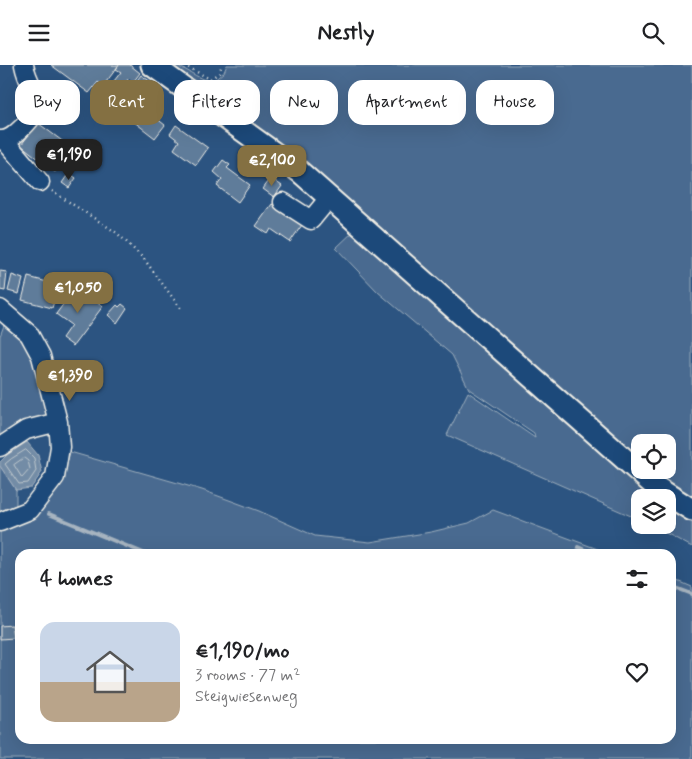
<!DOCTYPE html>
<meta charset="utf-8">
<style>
body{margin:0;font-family:Mynerve,sans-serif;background:#f6f6f6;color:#202124;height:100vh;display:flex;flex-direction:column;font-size:19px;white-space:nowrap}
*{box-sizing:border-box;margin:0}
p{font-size:16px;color:#757577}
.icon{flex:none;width:28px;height:28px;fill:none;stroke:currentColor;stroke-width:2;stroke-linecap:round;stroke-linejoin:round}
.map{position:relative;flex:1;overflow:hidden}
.side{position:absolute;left:15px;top:484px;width:661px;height:195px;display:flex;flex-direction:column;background:#fff;border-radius:15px;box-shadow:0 5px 20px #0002}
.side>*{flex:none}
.guide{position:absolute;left:15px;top:15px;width:662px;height:45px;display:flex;gap:10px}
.buttons{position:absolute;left:631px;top:369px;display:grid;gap:10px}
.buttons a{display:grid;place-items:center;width:45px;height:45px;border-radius:10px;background:#fff;box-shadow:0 5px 20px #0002;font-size:25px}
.price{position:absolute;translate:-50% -42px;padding:0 11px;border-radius:10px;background:#847042;color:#fff;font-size:16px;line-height:32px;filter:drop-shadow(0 1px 2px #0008)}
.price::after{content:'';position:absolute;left:50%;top:30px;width:15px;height:11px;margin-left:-8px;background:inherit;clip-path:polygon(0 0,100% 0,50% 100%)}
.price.current{background:#222;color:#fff}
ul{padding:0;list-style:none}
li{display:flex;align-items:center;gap:15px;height:125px;padding:0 25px}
li span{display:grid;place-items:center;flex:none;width:140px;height:100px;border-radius:15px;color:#555}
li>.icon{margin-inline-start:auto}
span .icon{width:60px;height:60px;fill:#fffc;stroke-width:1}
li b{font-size:21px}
h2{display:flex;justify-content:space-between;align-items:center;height:60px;padding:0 25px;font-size:21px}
.tag{padding:0 18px;border-radius:15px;background:#fff;box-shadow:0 5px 20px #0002;font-size:18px;line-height:45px}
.tag.current{background:#847042;color:#fff}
header{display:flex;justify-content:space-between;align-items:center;height:65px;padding:0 25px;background:#fff;font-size:22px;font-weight:800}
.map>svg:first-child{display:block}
.green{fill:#496b90;stroke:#9eaebc;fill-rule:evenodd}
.water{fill:#738ca6;stroke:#a7b4c0}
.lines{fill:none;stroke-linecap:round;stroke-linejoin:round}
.shore{stroke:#c0c9ce;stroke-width:1}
.stream{stroke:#a7b4c0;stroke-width:4}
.building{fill:#5e7b9a;stroke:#f4f1e8}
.minor-casing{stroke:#f4f1e8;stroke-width:21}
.major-casing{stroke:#f4f1e8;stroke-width:25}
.path{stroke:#f4f1e8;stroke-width:2.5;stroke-dasharray:1 4;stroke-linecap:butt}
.minor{stroke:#1f4a7a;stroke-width:18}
.major{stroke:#1f4a7a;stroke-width:21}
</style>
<header><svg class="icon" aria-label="menu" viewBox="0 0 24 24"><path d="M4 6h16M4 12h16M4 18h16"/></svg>Nestly<svg class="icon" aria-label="search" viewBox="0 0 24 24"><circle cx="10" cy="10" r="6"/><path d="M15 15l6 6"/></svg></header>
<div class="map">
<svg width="692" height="694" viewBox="0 0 692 694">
<rect width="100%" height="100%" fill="#2c5481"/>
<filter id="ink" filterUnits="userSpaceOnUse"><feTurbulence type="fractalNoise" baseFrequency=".02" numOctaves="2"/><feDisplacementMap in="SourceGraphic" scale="10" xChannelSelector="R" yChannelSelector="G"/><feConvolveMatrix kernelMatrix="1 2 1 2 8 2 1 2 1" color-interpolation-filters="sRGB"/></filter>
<g filter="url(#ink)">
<path class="green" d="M169,0C184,0 196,14 212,17L224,7L227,0H692V445L656,422L533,315L535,303L433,212L426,209L305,98ZM640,378H668V405H640Z
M355,165L551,345L647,422L663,432H640V455L447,370L468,327L535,373L534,368L469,324L452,290L378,227L336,183Z
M6,255L36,290L49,353L0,375V271Z
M70,387L202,425L259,446L315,471L370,477L431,467L469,458L493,445L611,489H20V674H671V513L692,522V694H0V461L63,413Z
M0,401L16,425V440L0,446Z
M668,436L692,452V482L651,460H668Z"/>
<path class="water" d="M27,377L38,390L42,407L31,423L16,425L0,401V397L7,390Z"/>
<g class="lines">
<path class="shore" d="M26,385L34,393L36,406L28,418L19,419L5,399L11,394Z
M24,393L28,396L30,404L22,413L14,400Z"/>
<path class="stream" d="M49,449L146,489
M578,482L594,489
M671,521L692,529"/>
</g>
<path class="building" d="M51,0H119L103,21L98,17L89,28Z
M119,0H130L140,8L133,17L129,13L122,22L114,16L121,7L116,4Z
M141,10L151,17L144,25L135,18Z
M134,36L145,44L152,36L163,44L156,53L165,60L155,73L124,49Z
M38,58L73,84L55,107L21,80Z
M176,60L208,83L196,100L174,84L179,76L170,69Z
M223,95L230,100L227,103L250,120L238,137L217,121L222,114L214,107Z
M69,108L76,113L69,123L62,118Z
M271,113L282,121L274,132L263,124Z
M272,139L302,160L290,177L271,164L268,169L256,161Z
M0,206L7,207L5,226L0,225Z
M12,210L23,214L19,229L8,226Z
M28,212L59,220L52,243L22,235Z
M76,222L103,241L73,281L62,273L71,260L56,249Z
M122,239L127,243L117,258L108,250L117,240L119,242Z
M12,560L14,573L0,574V561Z"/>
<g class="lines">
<defs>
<path id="minor" d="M0,75C10,76 16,68 23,62C52,33 30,31 24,0
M4,75L40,117
M283,137L311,155L329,133
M0,244L29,269L41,291L58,357L60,382L55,412L30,445L0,457
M0,382L26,365L58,357"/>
<path id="major" d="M152,0L299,106L656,422L692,445"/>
</defs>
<use href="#minor" class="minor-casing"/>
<use href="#major" class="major-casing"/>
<path class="path" d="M184,0L210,14L219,8L222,0
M52,126L117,168L144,194L182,245"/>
<use href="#minor" class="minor"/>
<use href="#major" class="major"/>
</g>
</g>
</svg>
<div class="buttons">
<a><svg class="icon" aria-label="locate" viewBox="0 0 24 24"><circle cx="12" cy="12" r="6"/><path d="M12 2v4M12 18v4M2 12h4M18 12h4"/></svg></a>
<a><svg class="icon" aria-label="layers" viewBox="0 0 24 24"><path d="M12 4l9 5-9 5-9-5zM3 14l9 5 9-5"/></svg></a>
</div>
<b class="price current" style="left:69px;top:116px">€1,190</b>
<b class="price" style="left:272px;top:122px">€2,100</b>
<b class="price" style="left:78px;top:249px">€1,050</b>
<b class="price" style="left:70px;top:337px">€1,390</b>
<div class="guide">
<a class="tag">Buy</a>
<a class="tag current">Rent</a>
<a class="tag">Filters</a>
<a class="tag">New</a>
<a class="tag">Apartment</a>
<a class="tag">House</a>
</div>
<section class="side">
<h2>4 homes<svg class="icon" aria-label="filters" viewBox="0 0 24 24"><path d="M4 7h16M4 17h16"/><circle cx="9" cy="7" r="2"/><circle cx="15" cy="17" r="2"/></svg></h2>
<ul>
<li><span style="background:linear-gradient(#c9d6e8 60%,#b9a48a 0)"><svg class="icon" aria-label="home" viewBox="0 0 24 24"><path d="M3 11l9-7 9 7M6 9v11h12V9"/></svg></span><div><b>€1,190/mo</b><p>3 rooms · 77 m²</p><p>Steigwiesenweg</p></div><svg class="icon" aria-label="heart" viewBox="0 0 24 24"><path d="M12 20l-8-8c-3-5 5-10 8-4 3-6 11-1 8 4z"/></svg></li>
</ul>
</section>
</div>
